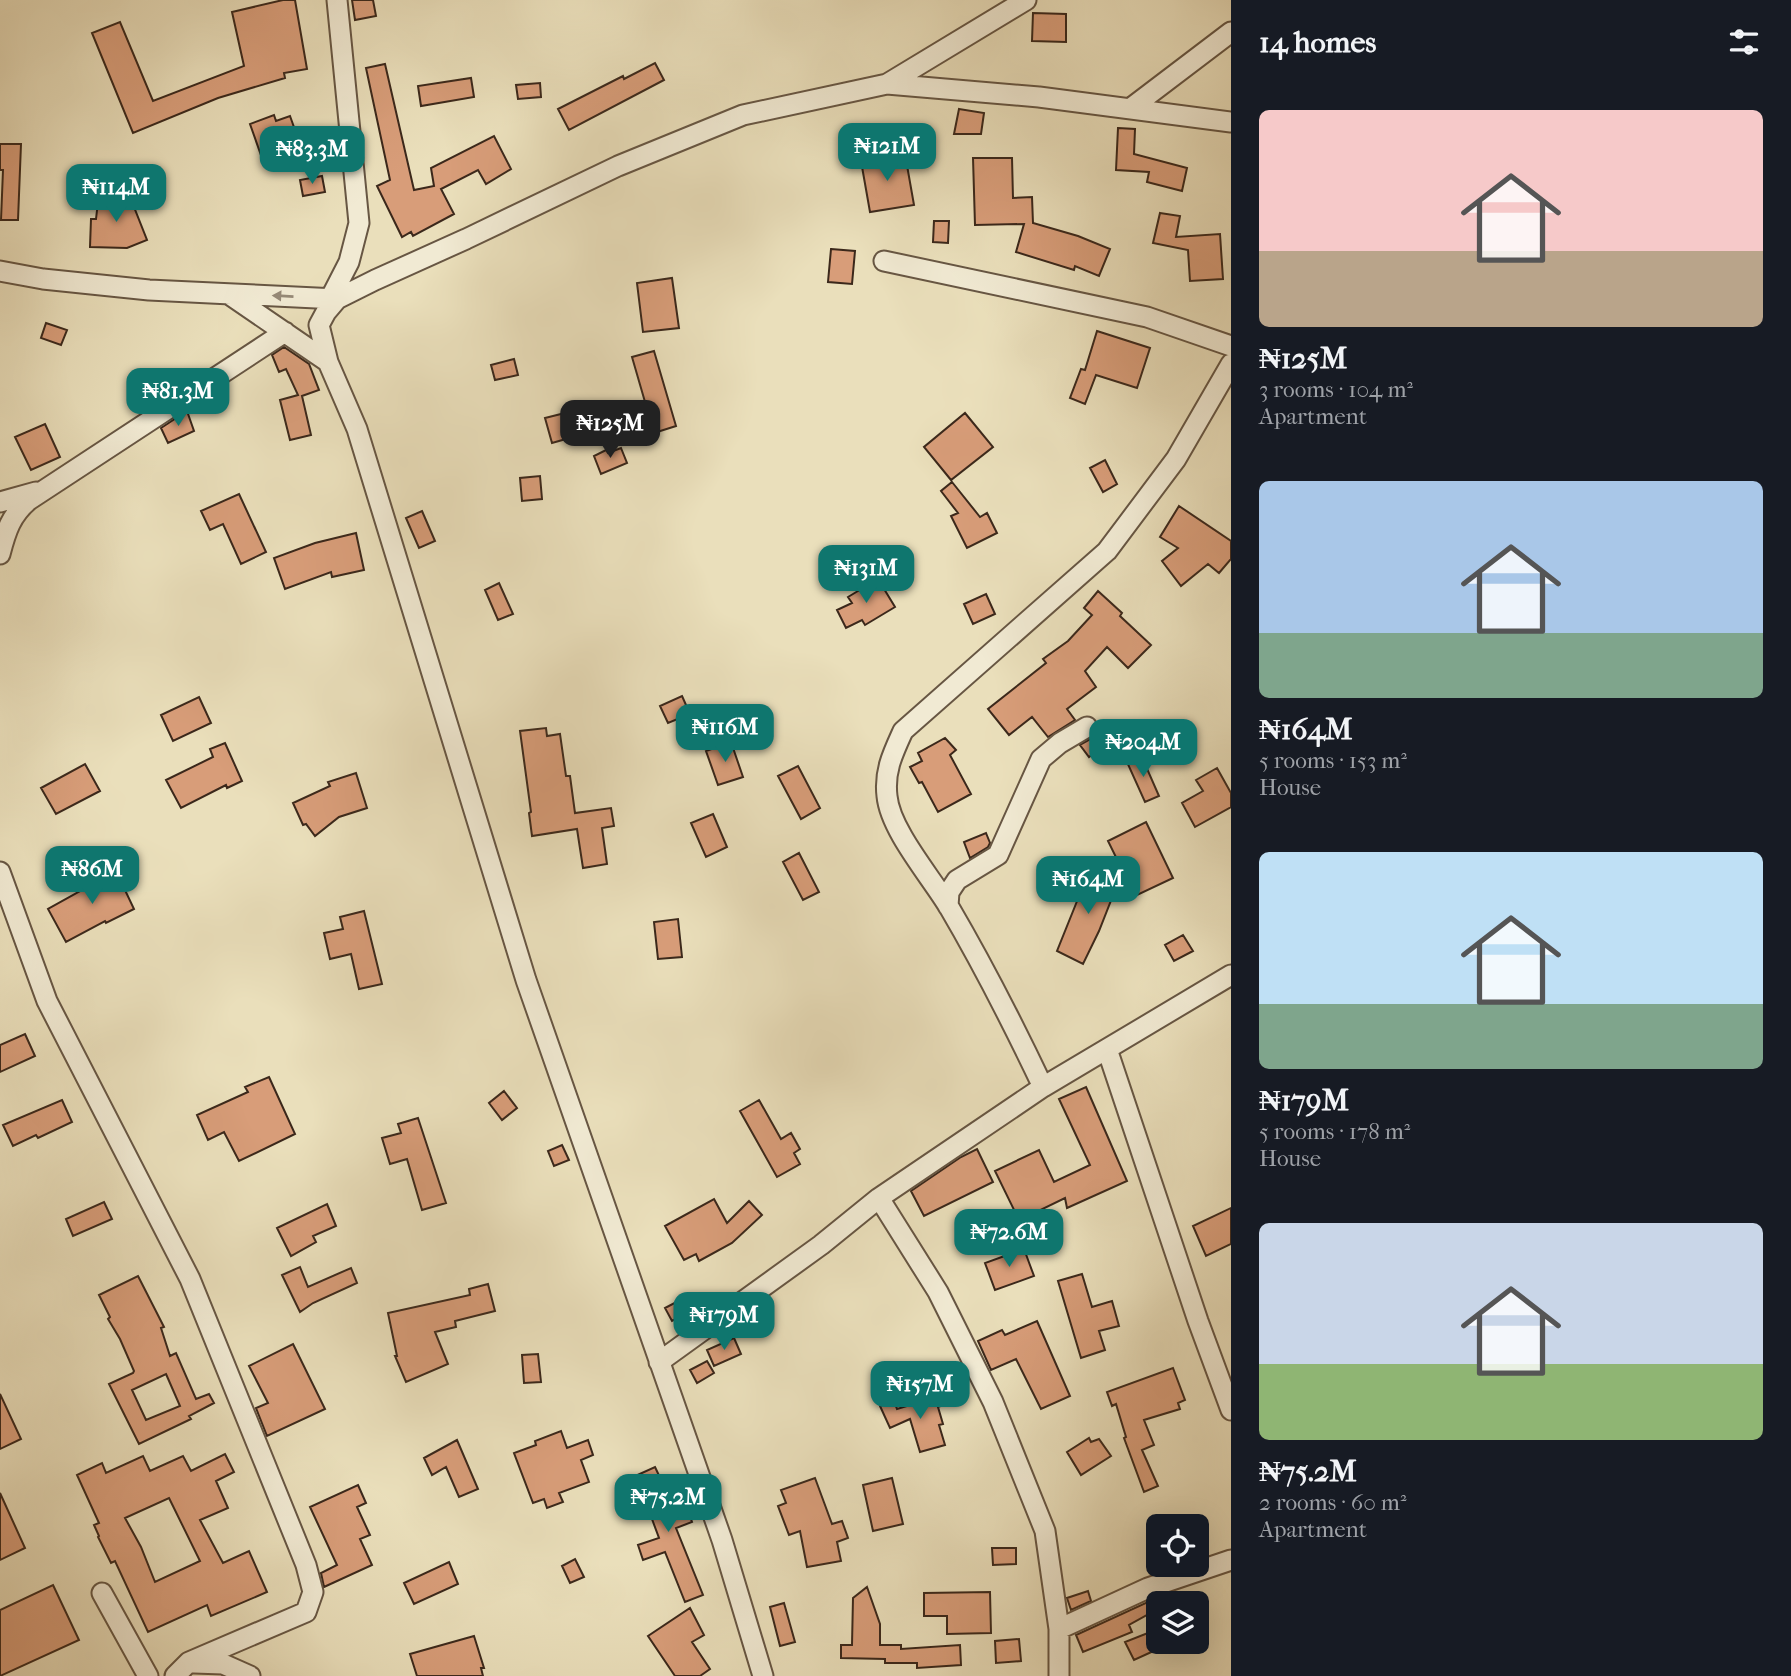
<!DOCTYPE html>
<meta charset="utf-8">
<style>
body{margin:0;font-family:"IM FELL French Canon",serif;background:#242831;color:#f1f3f6;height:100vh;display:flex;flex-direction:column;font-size:26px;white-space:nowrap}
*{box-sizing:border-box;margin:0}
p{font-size:23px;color:#9ea1a6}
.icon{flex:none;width:38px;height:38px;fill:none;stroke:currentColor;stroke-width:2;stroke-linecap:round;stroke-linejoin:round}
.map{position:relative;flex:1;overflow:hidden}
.drawer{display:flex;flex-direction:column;background:#171b24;width:560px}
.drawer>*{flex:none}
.fabs{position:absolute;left:1146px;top:1514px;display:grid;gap:14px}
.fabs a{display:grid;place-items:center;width:63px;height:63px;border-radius:10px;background:#171b24;box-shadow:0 7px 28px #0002;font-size:35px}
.price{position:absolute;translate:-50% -60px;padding:0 16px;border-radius:14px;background:#0f766e;color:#fff;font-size:23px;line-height:46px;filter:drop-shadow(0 2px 4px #0008)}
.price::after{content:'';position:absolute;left:50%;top:42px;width:21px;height:16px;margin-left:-10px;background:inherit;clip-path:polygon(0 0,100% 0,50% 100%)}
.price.on{background:#222;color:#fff}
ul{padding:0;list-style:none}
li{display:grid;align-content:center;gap:14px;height:371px;padding:0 28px}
li span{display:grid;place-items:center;height:217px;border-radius:10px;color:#555}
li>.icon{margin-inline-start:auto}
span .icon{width:126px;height:126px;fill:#fffc;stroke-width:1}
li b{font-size:30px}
h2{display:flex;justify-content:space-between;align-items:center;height:84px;padding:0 28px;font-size:30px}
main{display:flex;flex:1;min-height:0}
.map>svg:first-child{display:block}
.building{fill:#d89d79;stroke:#3b281b;stroke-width:2;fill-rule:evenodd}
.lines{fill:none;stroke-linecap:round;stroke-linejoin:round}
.minor-casing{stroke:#675643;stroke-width:23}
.minor{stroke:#f1ead3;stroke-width:19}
.oneway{fill:#968977}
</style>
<main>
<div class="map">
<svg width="1231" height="1676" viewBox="0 0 1231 1676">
<rect width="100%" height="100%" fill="#eadfbb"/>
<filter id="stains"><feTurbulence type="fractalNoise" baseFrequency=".00286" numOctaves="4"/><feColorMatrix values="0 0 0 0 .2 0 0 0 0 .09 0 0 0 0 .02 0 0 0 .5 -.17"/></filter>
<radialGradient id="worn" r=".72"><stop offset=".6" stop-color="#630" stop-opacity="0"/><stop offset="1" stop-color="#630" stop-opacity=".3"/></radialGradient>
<path class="building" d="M283,0H295L307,69L284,73L285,78L218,98L133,133L92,33L120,22L153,101L244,66L232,12Z
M352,0H373L376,16L355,20Z
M1033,13L1066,14V42L1032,41Z
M655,63L664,80L569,130L558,109L623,76L624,79Z
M385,64L414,190L434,186L431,168L494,136L511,169L486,184L478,170L441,189L454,214L413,236L411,232L402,237L377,186L390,180L366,68Z
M471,78L474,97L421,106L418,86Z
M540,83L541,97L518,99L516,85Z
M959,109L984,113L981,134H954Z
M274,115L276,121L290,116L301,147L263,161L250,124Z
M1118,128L1135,129L1134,154L1187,168L1182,191L1147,182L1149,172L1116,170Z
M0,144H21L18,220H1L3,170H0Z
M905,154L914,205L870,212L861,161Z
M973,158H1012L1013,198L1032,197L1033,223L1078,236L1110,249L1099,276L1075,266L1074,270L1016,252L1024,224L975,225Z
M322,176L325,192L303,196L300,180Z
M99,193L130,197L147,240L127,248L90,247L91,219H96Z
M1160,213L1180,216L1176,237L1220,234L1223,279L1190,281L1188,250L1153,243Z
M934,221H949L948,243L933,242Z
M831,249L855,251L852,284L828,282Z
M672,278L679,328L643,332L637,283Z
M46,323L67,330L61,345L41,338Z
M1097,331L1150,348L1137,388L1096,375L1085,404L1070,398L1081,369L1085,370Z
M284,347L309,364L319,390L302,396L311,435L290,440L280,400L298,395L286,369L279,372L272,355Z
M654,351L676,426L654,433L632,357Z
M514,359L518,375L495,380L491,365Z
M187,411L194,431L168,443L161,428Z
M573,411L580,435L552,443L545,418Z
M965,413L993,447L951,480L924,447Z
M45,424L60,457L31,470L15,437Z
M621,448L627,463L601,474L594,456L606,450L608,453Z
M1105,460L1117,484L1103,492L1090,468Z
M540,476L542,499L522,501L520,478Z
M952,482L980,517L987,513L997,533L967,548L951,516L958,513L941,491Z
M239,494L266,552L241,564L223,524L210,530L201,511Z
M1179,506L1231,541V559L1219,573L1208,564L1181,586L1162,561L1178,548L1160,537Z
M422,511L435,541L419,548L406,518Z
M356,533L364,570L332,577L331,572L285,589L274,558L315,543Z
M878,579L895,607L865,625L862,620L846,628L837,610L852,603L848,597Z
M499,583L513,614L498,620L485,590Z
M1098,591L1122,613L1120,616L1151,645L1128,668L1107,647L1085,671L1096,687L1067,709L1075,720L1048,737L1032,717L1009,735L988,709L1046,663L1043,659L1068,641L1092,615L1084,608Z
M986,594L995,614L973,624L964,604Z
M682,696L690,714L668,723L660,706Z
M199,697L211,723L173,741L161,715Z
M546,728L547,736L560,734L566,776H570L575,813L611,808L614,826L602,828L607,864L583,868L577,829L532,836L529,813L531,812L520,731Z
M1099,730L1108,743L1089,757L1080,745L1094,737Z
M945,738L956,750L950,755L971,794L938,812L922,782L919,783L910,767L922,761L918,753Z
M731,742L743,777L718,785L706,751Z
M225,743L242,781L227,788L226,785L181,808L166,780L213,757L210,749Z
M1141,755L1159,796L1145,802L1127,762Z
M85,764L100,791L56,814L41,788Z
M798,766L820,808L801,819L778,776Z
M1217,768L1231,793V807L1195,827L1182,803L1203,791L1196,780Z
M356,773L367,808L339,817L315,836L306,824L303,825L293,803L330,786L328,782Z
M713,814L727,847L706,857L691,823Z
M1146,822L1173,878L1135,896L1108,841Z
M986,833L990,843L988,847L970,858L964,842Z
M799,853L819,892L803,900L783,862Z
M115,869L134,909L106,923L105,921L66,942L48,909L89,886L87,882Z
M1090,869L1119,880L1099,931L1083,964L1057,951Z
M364,911L382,984L359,989L351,954L330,959L324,933L343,929L340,917Z
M678,919L682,957L658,959L654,922Z
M1183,935L1193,951L1174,961L1165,945Z
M25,1034L35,1056L0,1072V1045Z
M269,1077L295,1134L239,1161L224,1132L208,1140L197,1115L248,1092L245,1087Z
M1086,1087L1127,1181L1067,1208L1065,1198L1034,1213L1048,1231L1037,1239L1022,1219L1019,1220L995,1171L1039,1150L1054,1182L1090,1165L1059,1099Z
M504,1091L517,1108L502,1120L489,1103Z
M62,1100L72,1122L38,1138L36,1135L13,1146L3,1125Z
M759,1100L781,1139L791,1133L800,1149L794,1153L800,1164L777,1177L740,1111Z
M418,1118L446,1203L422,1210L407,1159L390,1164L382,1138L401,1133L398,1124Z
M562,1145L569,1160L554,1166L548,1151Z
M977,1149L993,1182L924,1216L911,1191L961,1157Z
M714,1199L727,1223L749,1201L762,1215L732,1243L699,1261L696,1254L684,1260L665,1226Z
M104,1202L112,1219L73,1236L66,1219Z
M327,1204L336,1226L313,1236L316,1242L291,1256L277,1228Z
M1231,1208V1244L1206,1256L1193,1226Z
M1024,1249L1034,1276L995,1290L985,1263Z
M300,1267L308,1287L351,1268L357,1283L313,1303L300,1312L282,1275Z
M1082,1274L1092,1307L1112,1301L1119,1326L1099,1331L1105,1350L1081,1358L1058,1281Z
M138,1276L164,1327L161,1328L170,1356L176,1353L196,1399L209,1394L214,1403L189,1416L191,1419L139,1444L109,1384L133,1373L134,1371L120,1339L108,1319L110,1317L99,1295ZM166,1374L180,1406L146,1420L132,1390Z
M488,1284L495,1311L455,1321L456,1327L435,1332L448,1364L406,1382L395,1356H397L388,1313L470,1295L469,1289Z
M684,1298L691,1311L672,1321L665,1308Z
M1037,1321L1070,1396L1041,1409L1016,1359L991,1370L978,1341L1002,1330L1005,1335Z
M734,1338L741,1354L714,1366L707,1350Z
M293,1344L325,1409L267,1436L256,1408L268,1403L249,1366Z
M538,1354L541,1382L524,1383L522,1355Z
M707,1361L714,1373L697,1383L690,1370Z
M1173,1368L1185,1400L1178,1403L1180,1409L1144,1420L1154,1445L1142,1450L1158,1486L1144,1492L1124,1438L1126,1437L1116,1404L1112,1406L1107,1392Z
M0,1394L21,1439L0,1449Z
M943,1395L946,1404L938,1407L943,1424L939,1425L945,1445L920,1452L910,1419L890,1428L880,1406L894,1401L897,1409Z
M561,1431L567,1448L588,1440L593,1455L581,1460L589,1482L559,1493L563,1502L547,1508L544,1499L533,1503L514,1453L536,1445L535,1441Z
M1089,1438L1091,1442L1099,1439L1111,1456L1081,1475L1067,1452Z
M457,1440L478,1489L459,1497L446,1467L432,1475L424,1458Z
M225,1454L234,1472L216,1481L228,1508L200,1520L223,1563L249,1551L267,1592L211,1616L207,1605L148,1632L115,1561L111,1563L98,1537L99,1536L94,1525L99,1523L77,1475L102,1463L106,1473L143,1456L150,1471L183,1456L191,1471ZM169,1498L200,1561L155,1582L141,1547L125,1518Z
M655,1467L662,1482L659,1484L671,1515L687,1508L692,1522L676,1528L703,1595L685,1602L665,1552L643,1560L638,1545L659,1538L642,1492L633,1477Z
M815,1478L832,1524L842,1521L848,1538L837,1542L841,1561L807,1567L800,1531L789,1535L778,1506L786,1503L781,1490Z
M892,1478L903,1524L873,1531L863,1485Z
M358,1485L366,1503L357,1507L370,1535L360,1539L372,1565L324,1587L321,1573L337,1565L310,1507Z
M0,1493L25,1548L0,1560Z
M992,1548H1016V1564L993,1565Z
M575,1559L584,1577L570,1583L562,1566Z
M449,1562L458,1584L414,1604L404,1583Z
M53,1585L79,1640L0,1676V1610Z
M867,1587L880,1624V1645H901V1649L960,1645L961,1665L917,1668V1663H885V1659L841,1658V1645H852L853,1598Z
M1088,1591L1091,1601L1071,1610L1067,1598Z
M990,1592L991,1633L947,1634V1616H924V1593Z
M1150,1601L1154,1611L1129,1625L1132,1632L1083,1652L1076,1635Z
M784,1603L795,1642L780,1646L770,1607Z
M690,1608L704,1635L692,1642L710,1669L700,1676H675L648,1636Z
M1158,1629V1649L1134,1660L1125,1642Z
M474,1636L484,1668H481L483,1676H417L410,1654Z
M1019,1639L1021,1661L996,1663L995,1641Z"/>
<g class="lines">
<defs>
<path id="minor" d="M887,84L1026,0
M1131,108L1231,32
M884,261L1147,317L1231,346
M0,271L43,279L149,290L337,299
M230,295L328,362
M330,299L349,262L359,223L337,0
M0,502L36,492
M0,554C6,531 11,515 29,500L285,332
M0,872L47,1001L190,1279L306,1565L313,1592L306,1612L189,1662L175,1676
M948,906L949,892L957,880L998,855L1041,759L1060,743L1087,727
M1107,1049L1198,1321L1231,1410
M1043,1087C1014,1026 983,965 949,907C931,877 890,830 887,796C884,771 893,753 903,731L1107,551L1176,459L1231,364
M879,1198L938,1292L993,1402L1045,1531L1059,1629V1676
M659,1362L821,1245L879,1198L1043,1087L1231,975
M102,1593L148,1676
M1059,1629L1148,1588L1231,1560
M194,1663L223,1664L250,1676
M763,1676L722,1540L526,980L357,429L328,362L319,325L326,312L337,299L375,280L466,239L618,166L743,115L887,84L1039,97L1231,122"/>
</defs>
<use href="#minor" class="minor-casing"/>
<use href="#minor" class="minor"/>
</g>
<defs><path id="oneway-solid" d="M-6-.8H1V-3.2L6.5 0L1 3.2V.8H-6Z" transform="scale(1.75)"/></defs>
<use class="oneway" href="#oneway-solid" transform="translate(283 296) rotate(-177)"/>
<rect width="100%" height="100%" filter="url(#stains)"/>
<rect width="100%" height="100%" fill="url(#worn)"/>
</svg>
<div class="fabs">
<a><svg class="icon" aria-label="locate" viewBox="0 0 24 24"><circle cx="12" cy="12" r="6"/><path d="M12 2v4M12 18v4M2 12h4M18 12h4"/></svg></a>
<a><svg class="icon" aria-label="layers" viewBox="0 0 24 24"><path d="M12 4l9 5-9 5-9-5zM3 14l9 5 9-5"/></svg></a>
</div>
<b class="price" style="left:887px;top:183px">₦121M</b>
<b class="price" style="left:312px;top:186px">₦83.3M</b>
<b class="price" style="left:116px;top:224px">₦114M</b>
<b class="price" style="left:178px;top:428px">₦81.3M</b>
<b class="price on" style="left:610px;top:460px">₦125M</b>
<b class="price" style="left:866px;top:605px">₦131M</b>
<b class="price" style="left:725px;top:764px">₦116M</b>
<b class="price" style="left:1143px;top:779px">₦204M</b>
<b class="price" style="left:92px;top:906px">₦86M</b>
<b class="price" style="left:1088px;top:916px">₦164M</b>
<b class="price" style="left:1009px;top:1269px">₦72.6M</b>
<b class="price" style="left:724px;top:1352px">₦179M</b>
<b class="price" style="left:920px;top:1421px">₦157M</b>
<b class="price" style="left:668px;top:1534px">₦75.2M</b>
</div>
<section class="drawer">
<h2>14 homes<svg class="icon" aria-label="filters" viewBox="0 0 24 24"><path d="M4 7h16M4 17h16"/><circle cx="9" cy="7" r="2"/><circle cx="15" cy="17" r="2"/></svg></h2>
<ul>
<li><span style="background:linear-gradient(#f6c9c9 65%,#b9a48a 0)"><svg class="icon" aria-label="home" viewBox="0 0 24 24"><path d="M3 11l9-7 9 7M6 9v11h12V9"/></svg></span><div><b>₦125M</b><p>3 rooms · 104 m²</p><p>Apartment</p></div></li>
<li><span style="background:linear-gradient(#a9c7e8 70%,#7fa58c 0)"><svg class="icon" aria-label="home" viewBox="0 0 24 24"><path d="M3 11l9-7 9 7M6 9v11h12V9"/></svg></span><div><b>₦164M</b><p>5 rooms · 153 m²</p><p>House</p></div></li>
<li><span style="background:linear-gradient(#bfe0f5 70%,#7fa58c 0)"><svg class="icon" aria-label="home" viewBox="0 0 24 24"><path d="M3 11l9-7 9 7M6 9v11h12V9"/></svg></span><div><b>₦179M</b><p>5 rooms · 178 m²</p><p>House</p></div></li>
<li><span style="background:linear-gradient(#c9d6e8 65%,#8fb573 0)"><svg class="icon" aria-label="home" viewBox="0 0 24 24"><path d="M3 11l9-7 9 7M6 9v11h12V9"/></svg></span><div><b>₦75.2M</b><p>2 rooms · 60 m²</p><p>Apartment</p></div></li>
</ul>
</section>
</main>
